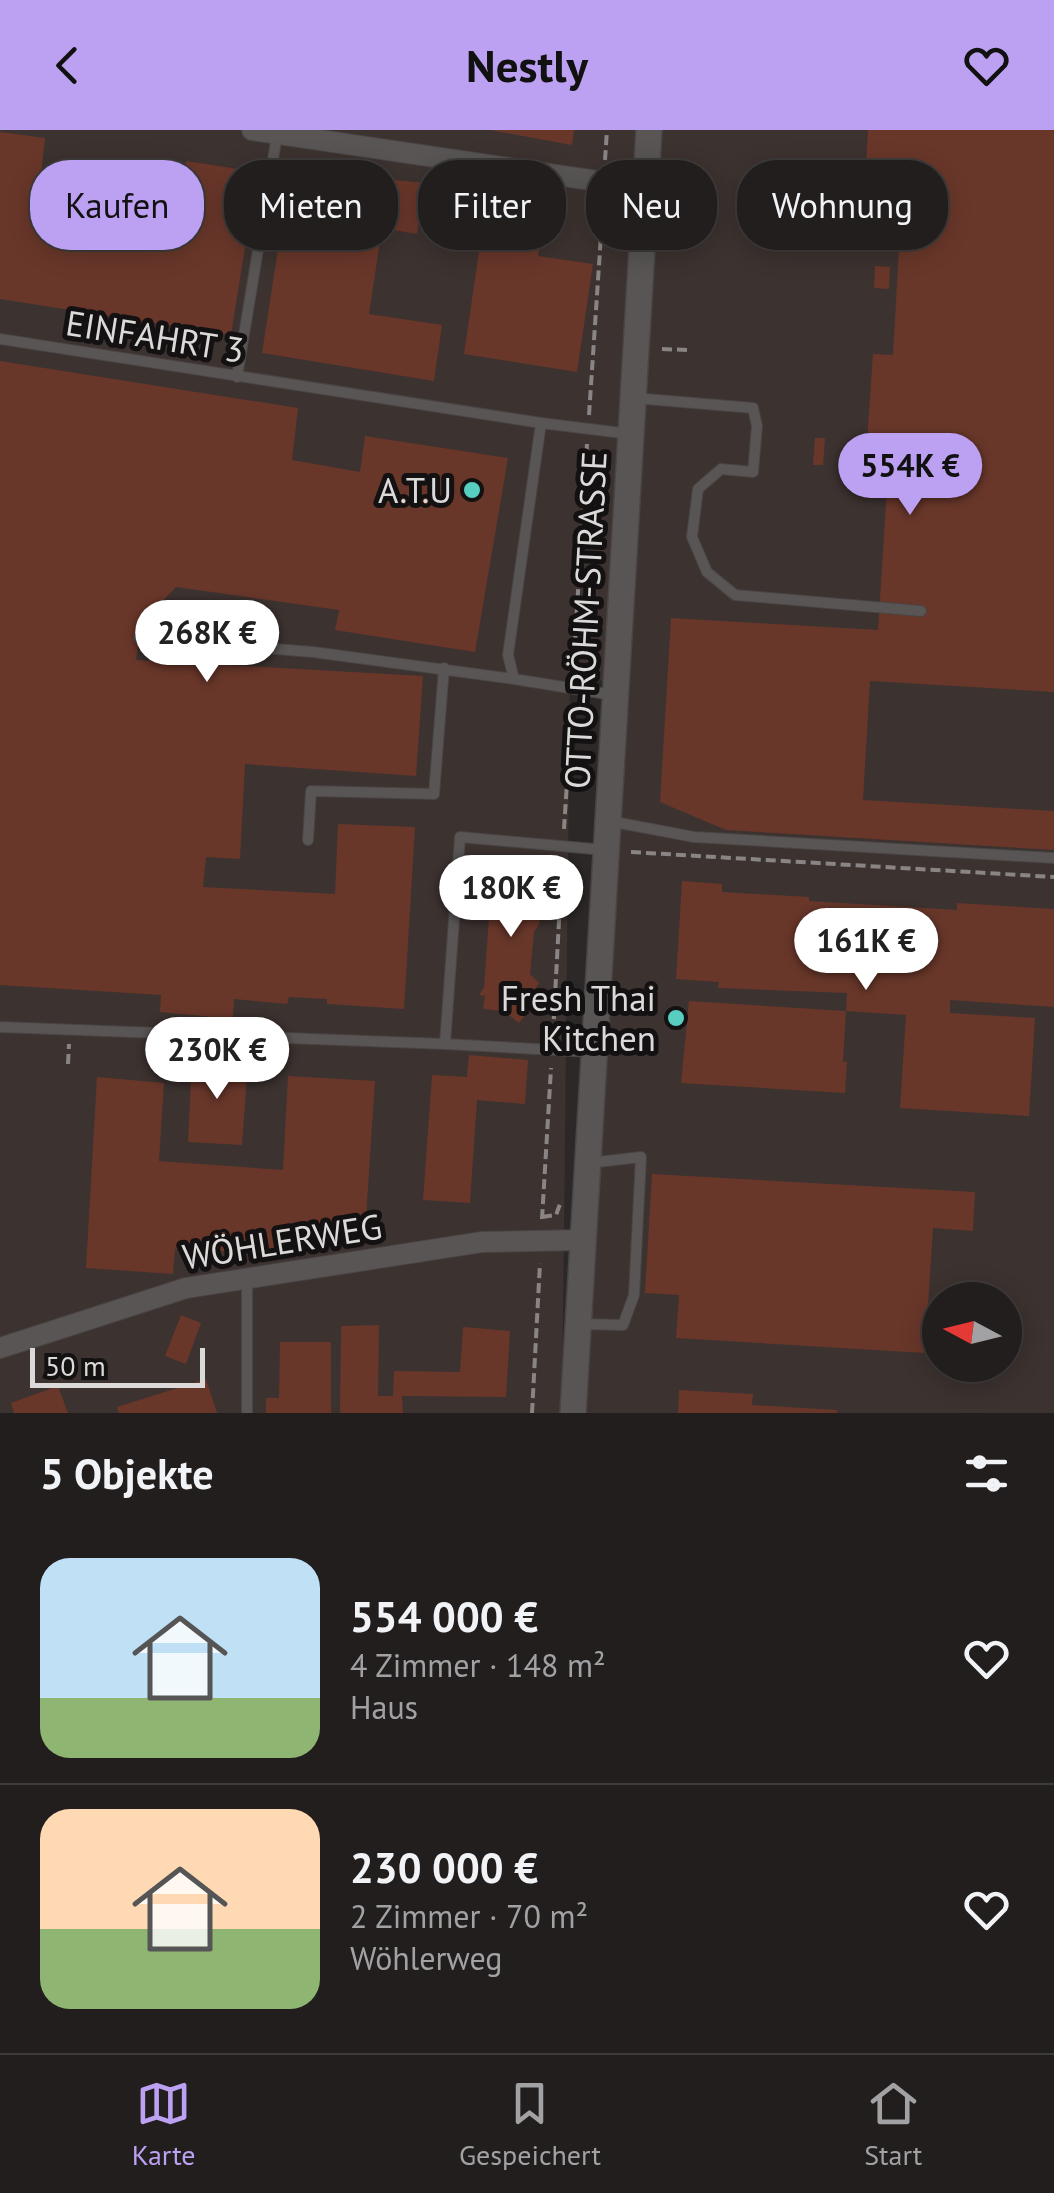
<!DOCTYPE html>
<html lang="de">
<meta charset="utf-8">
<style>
body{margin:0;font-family:"PT Sans",sans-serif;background:#292726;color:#f1f3f6;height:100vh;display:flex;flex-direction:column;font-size:38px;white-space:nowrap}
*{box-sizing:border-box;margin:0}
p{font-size:32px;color:#a2a2a4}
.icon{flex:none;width:55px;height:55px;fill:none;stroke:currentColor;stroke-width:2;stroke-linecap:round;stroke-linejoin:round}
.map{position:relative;height:1283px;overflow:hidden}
.details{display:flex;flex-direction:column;background:#211e1d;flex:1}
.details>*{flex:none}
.top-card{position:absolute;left:30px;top:30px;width:995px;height:90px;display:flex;gap:20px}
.needle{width:65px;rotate:277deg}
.buttons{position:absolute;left:922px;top:1152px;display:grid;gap:20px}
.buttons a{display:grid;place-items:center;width:100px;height:100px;border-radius:50%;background:#211e1d;box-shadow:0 5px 25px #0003,0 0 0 2px #3e3c3b;font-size:50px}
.scale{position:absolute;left:30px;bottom:25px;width:175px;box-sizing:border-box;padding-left:10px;border:5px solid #dcdad9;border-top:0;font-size:28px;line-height:35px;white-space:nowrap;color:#dcdad9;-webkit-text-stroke:8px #131111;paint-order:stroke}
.price{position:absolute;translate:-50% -85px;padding:0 22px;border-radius:35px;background:#fff;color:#222;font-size:32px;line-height:65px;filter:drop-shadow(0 2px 5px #0008)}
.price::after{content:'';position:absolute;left:50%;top:60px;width:30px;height:22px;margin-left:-15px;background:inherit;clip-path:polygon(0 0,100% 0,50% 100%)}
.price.current{background:#bca0f2;color:#111}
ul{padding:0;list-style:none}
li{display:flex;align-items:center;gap:30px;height:250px;padding:0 40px}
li+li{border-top:2px solid #3e3c3b}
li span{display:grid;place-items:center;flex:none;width:280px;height:200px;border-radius:30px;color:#555}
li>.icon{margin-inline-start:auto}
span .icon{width:120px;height:120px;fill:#fffc;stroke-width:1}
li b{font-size:42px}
h2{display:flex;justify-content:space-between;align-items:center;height:120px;padding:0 40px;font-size:42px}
.pill{padding:0 35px;border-radius:40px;background:#211e1d;box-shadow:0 5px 25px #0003,0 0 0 2px #3e3c3b;font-size:35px;line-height:90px}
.pill.current{background:#bca0f2;color:#111}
header{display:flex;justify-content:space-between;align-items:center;height:130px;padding:0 40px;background:#bca0f2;color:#111;font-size:45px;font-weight:700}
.tab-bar{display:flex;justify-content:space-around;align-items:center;height:140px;border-top:2px solid #3e3c3b;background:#211e1d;font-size:28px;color:#a2a2a4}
.tab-bar a{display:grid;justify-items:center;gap:5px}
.tab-bar .current{color:#bca0f2}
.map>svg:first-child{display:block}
.built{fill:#3c3230;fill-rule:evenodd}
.building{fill:#69372a}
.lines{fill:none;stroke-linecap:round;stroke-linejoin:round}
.service-casing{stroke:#484544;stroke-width:12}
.minor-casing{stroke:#484544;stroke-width:22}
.tertiary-casing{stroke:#484544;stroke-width:28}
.path{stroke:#888584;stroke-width:4;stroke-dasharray:10 5;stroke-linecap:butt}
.service{stroke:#585554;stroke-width:10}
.minor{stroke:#585554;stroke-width:20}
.tertiary{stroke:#585554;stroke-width:25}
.poi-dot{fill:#58cec0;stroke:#131111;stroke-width:4}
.labels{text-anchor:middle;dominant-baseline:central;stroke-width:10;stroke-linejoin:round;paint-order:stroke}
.street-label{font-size:35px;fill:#dcdad9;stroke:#131111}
.poi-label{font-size:35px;fill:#dcdad9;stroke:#131111;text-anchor:end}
</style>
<header><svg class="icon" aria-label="back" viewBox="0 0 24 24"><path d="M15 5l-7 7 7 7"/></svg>Nestly<svg class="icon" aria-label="heart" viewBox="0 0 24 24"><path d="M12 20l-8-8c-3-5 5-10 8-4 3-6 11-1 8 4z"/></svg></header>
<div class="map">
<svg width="1054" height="1283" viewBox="0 0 1054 1283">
<rect width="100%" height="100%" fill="#2c2827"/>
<path class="built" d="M0,0H1054V1283H567L604,551L570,546L562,1283H0ZM940,1170H1005V1235H940Z"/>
<path class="building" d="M490,0H574L572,15Z
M868,0H1054V562L870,551L863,670L1054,681V720L726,700L660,672L671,488L878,500L890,312L867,311L873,224L893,225L899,119L861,116Z
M0,2L45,8L41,46L180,68L186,31L257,42L231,205L0,169Z
M363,47L425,53L417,104L382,98L369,184L442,195L434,251L262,223L289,48L361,59Z
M490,104L540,112L538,126L593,134L577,242L464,224L480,115L488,118Z
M875,136L890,137L889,159L874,158Z
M0,231L298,278L292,330L360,342L365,306L508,328L475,522L335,500L339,480L176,457L141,494L136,530L423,546L416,646L245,634L240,729L206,727L203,757L335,764L338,694L415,697L404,879L327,874V869L289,867L287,874L234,869L233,889L160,882L161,865L0,855Z
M815,308H825L823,335H813Z
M528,726L534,733L528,754L536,755L533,783L540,792L534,802L530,844L539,853L527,871L529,880L519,893L504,881L483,879L485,866L479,865L484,857L493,732L517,735Z
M682,751L722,754V762L809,767V771L957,780V773L1054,779V877L950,870V883L1035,888L1029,986L900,978L906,885L846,881L843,932H847L845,963L681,953L689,871L846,881L847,863L718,858L719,852L676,849Z
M469,925L528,930L525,974L477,970L470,1073L423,1070L432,945L467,947Z
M192,928L248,933L242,1015L188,1012Z
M288,946L375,951L365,1102L300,1100L297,1125L175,1119L173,1144L86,1138L97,947L164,953L159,1031L283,1040Z
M652,1044L975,1062L973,1101L933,1098L925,1223L676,1208L679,1165L645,1163Z
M181,1185L201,1193L186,1234L165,1226Z
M379,1195L378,1266H393L394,1241L460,1242L463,1197L510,1201L506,1267L402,1266L403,1283H340L341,1196Z
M280,1212H331V1283H266V1268H279Z
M206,1249L217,1283H119L117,1277Z
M58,1256L68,1283H14L11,1273Z
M679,1260L753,1264L752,1275L837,1280V1283H678Z"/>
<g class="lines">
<defs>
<path id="service" d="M0,209L541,293
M237,247L277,5
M634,268L753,278L757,296L753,342L721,339L698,359L692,407L707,442L735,465L921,481
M139,508L313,522L514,549
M613,565L514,549L508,525L541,293L630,304
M609,691L694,707L1054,728
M308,710L311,661L434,664L444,538
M0,897L445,914
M593,922L445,914L460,707L605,720
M247,1150V1283
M578,1194L623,1195L634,1165L641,1027L589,1033"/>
<path id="minor" d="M252,0L645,58
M0,1218L186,1158L482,1112L583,1110"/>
<path id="tertiary" d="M573,1283L649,0"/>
</defs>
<use href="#service" class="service-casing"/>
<use href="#minor" class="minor-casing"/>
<use href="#tertiary" class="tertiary-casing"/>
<path class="path" d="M605,30L607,0
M662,219L688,220
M589,285L603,75
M573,544L587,314
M564,699L572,574
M631,722L1054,747
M553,904L562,734
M68,934L69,914
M542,1087L556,1085L560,1074
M542,1089L551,938
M532,1283L540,1133"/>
<use href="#service" class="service"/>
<use href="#minor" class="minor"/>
<use href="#tertiary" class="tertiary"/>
</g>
<g class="poi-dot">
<circle cx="472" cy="360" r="10"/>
<circle cx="676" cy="888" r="10"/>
</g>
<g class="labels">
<g class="street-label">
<text transform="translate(155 206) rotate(9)">EINFAHRT 3</text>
<text transform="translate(585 490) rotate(-87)">OTTO-RÖHM-STRASSE</text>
<text transform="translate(282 1111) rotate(-9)">WÖHLERWEG</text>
</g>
<g class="poi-label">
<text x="452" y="360">A.T.U</text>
<text x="656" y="868">Fresh Thai<tspan x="656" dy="40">Kitchen</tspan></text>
</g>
</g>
</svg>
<div class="buttons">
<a><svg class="needle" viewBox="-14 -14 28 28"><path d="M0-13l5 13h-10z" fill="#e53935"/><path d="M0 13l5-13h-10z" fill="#a2a2a4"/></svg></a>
</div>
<div class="scale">50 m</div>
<b class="price current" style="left:910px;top:388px">554K €</b>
<b class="price" style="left:207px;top:555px">268K €</b>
<b class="price" style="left:511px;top:810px">180K €</b>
<b class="price" style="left:866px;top:863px">161K €</b>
<b class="price" style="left:217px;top:972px">230K €</b>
<div class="top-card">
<a class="pill current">Kaufen</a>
<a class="pill">Mieten</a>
<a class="pill">Filter</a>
<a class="pill">Neu</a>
<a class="pill">Wohnung</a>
</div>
</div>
<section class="details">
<h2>5 Objekte<svg class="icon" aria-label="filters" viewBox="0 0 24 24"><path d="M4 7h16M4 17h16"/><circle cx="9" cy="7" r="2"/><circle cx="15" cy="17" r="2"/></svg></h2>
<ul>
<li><span style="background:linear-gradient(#bfe0f5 70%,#8fb573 0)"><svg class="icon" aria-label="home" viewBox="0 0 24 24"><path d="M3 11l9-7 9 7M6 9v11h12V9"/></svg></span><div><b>554 000 €</b><p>4 Zimmer · 148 m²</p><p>Haus</p></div><svg class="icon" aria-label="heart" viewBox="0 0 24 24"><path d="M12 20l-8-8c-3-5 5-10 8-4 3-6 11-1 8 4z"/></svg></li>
<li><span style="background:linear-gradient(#ffd9b3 60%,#8fb573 0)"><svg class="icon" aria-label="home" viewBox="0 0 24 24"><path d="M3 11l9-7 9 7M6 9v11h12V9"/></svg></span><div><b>230 000 €</b><p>2 Zimmer · 70 m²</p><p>Wöhlerweg</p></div><svg class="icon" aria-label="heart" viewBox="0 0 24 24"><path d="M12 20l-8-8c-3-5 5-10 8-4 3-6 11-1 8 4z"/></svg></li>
</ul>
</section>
<nav class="tab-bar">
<a class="current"><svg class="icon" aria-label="map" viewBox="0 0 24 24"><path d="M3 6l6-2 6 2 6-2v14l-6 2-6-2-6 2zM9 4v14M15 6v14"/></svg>Karte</a>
<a><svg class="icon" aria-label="saved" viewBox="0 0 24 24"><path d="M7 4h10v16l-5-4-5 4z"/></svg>Gespeichert</a>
<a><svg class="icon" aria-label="home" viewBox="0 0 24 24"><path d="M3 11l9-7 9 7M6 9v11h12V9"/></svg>Start</a>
</nav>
